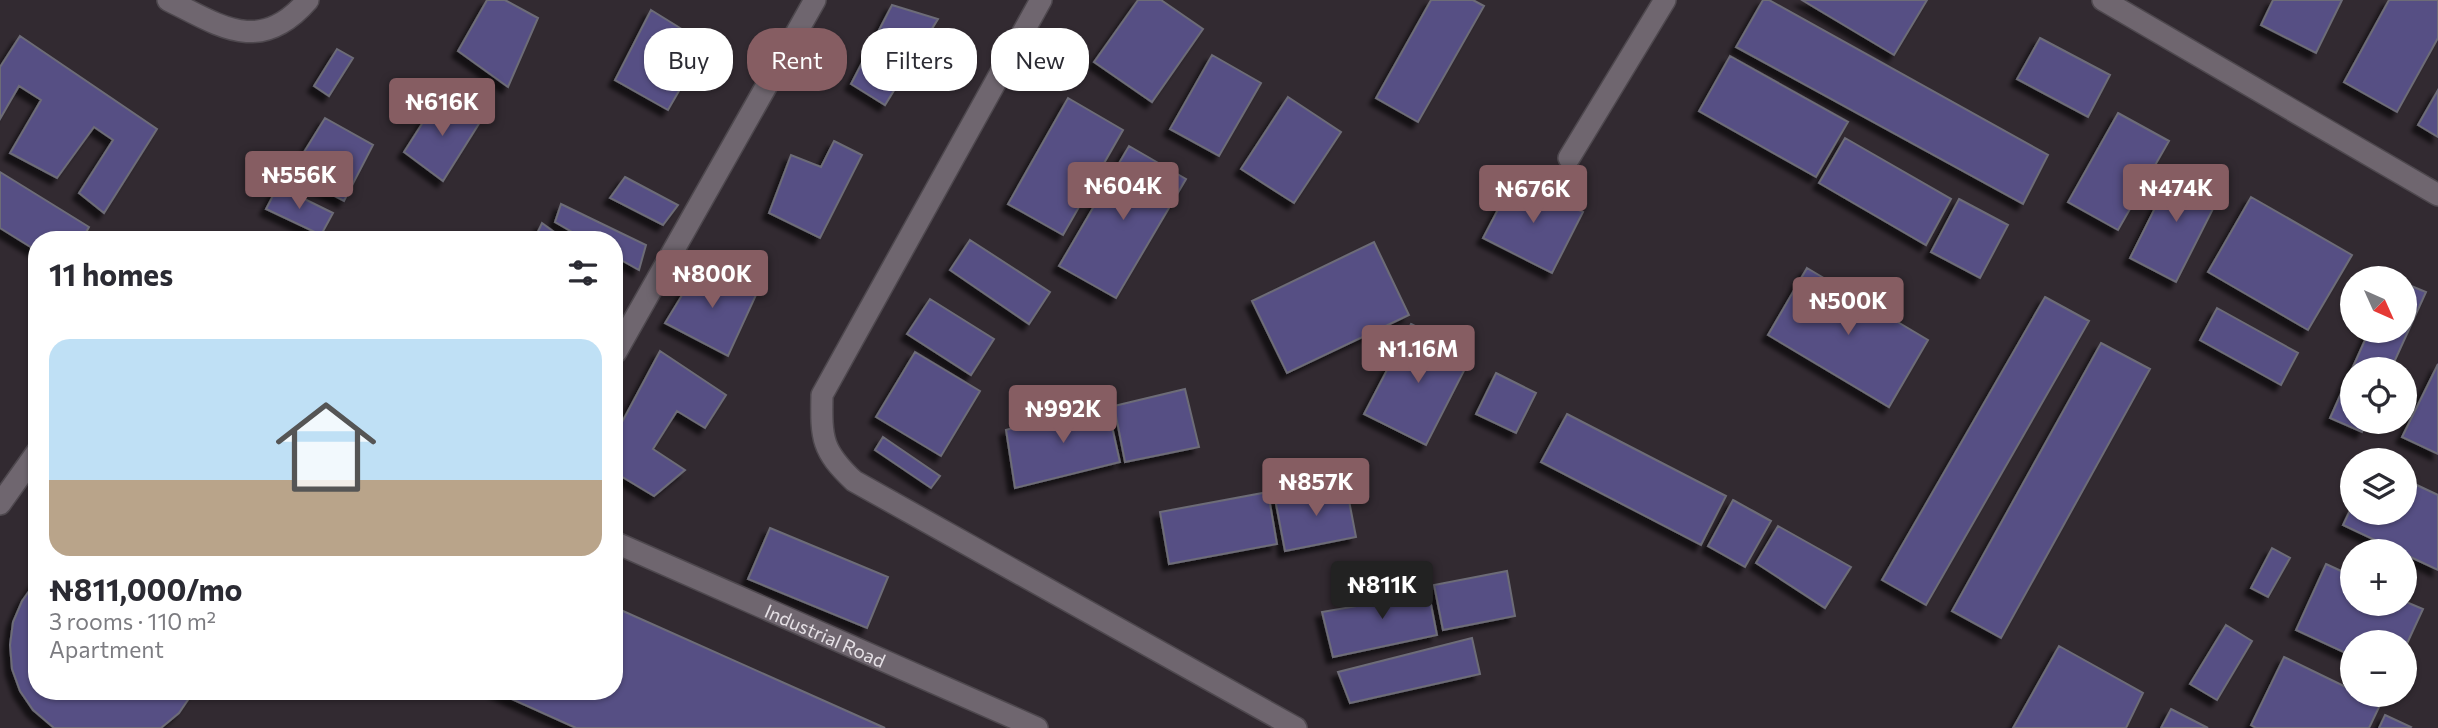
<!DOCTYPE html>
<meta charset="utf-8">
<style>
body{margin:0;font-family:Commissioner,sans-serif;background:#f2f2f3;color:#2b2b33;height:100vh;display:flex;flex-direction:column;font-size:26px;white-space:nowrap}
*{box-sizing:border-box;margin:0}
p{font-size:23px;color:#7c7c81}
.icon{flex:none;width:38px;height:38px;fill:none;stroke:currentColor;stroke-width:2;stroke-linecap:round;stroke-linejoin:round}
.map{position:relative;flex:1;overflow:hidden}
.panel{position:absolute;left:28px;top:231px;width:595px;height:469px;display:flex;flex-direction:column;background:#fff;border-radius:28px;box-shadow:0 2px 5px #0004}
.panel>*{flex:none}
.guide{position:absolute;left:644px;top:28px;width:665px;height:63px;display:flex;gap:14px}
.needle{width:46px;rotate:135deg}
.fabs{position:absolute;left:2340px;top:266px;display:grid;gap:14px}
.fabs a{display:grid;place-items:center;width:77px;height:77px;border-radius:50%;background:#fff;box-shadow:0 2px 5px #0004;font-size:35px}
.price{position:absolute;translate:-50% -60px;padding:0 16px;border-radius:7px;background:#865d62;color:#fff;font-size:23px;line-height:46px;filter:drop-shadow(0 2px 4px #0008)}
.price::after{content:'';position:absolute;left:50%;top:42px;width:21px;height:16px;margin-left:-10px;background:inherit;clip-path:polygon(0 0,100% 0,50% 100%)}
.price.current{background:#222;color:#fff}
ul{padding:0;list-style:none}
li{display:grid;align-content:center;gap:14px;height:371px;padding:0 21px}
li span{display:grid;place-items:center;height:217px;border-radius:21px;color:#555}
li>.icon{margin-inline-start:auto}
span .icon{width:126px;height:126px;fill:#fffc;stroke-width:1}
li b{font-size:30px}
h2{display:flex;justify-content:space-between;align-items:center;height:84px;padding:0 21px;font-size:30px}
.tag{padding:0 24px;border-radius:28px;background:#fff;box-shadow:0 2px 5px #0004;font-size:24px;line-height:63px}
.tag.current{background:#865d62;color:#fff}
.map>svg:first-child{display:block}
.building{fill:#575084;stroke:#6d6c77;stroke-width:2;filter:url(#shadow)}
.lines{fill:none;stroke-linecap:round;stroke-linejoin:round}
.minor-casing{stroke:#4e484e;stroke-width:24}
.minor{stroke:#6f666f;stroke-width:21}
.labels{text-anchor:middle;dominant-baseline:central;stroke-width:5;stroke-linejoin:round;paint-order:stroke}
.street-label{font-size:19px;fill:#e5e0e5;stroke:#282027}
</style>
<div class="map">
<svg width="2438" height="728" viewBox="0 0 2438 728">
<defs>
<filter id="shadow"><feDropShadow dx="-6" dy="6" stdDeviation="2" flood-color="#0009"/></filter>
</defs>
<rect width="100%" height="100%" fill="#322a31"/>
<path class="building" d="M487,0H505L538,18L508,87L458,51Z
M1138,0H1161L1203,29L1152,102L1094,62Z
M1431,0H1473L1484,6L1418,122L1376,98Z
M1763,0H1769L2048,155L2023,204L1736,47Z
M1802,0H1927L1894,55Z
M2273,0H2342L2316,53L2261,25Z
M2389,0H2438V38L2397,112L2344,82Z
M892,5L938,19L885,105L851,84Z
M651,10L706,44L668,110L615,80Z
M20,36L157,129L104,213L79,193L113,140L94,127L57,178L10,153L41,100L19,86L0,119V67Z
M2040,38L2110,75L2088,117L2017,79Z
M337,49L353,58L329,96L314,86Z
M1212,55L1261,83L1219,156L1170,129Z
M1730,56L1848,122L1816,177L1699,111Z
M2438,90V137L2418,125Z
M439,97L480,122L443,181L404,152Z
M1288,97L1341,132L1294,203L1241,169Z
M1068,98L1123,130L1063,235L1008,204Z
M2118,113L2169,141L2118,230L2068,202Z
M325,118L373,145L344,201L291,173Z
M1845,138L1951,199L1926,245L1819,183Z
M834,141L862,155L820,238L769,213L791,155L821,167Z
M1129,146L1186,179L1116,298L1059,266Z
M2176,166L2223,189L2176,282L2130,258Z
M0,172L89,227L82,240H37V251L0,228Z
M625,177L678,205L663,225L610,198Z
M1515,177L1583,212L1552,273L1483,238Z
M278,186L333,213L321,235L266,209Z
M2251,197L2352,255L2308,330L2208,272Z
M1959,199L2008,225L1980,278L1931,252Z
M561,204L646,245L639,270L614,256V240H586L555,222Z
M542,223L565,240H534Z
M970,240L1050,292L1029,324L950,270Z
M1374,242L1409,315L1287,373L1252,301Z
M701,264L756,295L728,356L665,323Z
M1807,268L1928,340L1889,407L1768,335Z
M2404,283L2426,292L2391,369H2352V422H2367L2362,432L2330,418L2369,331H2404Z
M2045,297L2089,321L1926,605L1882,580Z
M930,299L994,339L971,375L907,334Z
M2217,308L2298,353L2281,385L2200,340Z
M1411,324L1472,355L1426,445L1364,414Z
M2101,343L2150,369L2001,638L1952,611Z
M660,351L726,395L705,428L677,411L653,449L685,470L654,496L614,472V437Z
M915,352L980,391L941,456L876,417Z
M2438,364V454L2402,437Z
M1496,373L1536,393L1516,433L1476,414Z
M1185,389L1199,447L1125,462L1114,406Z
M1106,400L1120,462L1015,488L1006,430Z
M1567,414L1726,496L1701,545L1541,462Z
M883,437L940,476L931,488L875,450Z
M2404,479L2438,495V570L2404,554V551H2398L2343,525L2352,506V513H2404Z
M1346,485L1356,537L1285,551L1275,499Z
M1268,492L1277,544L1169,564L1160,512Z
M1733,500L1771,521L1745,567L1708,546Z
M1778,526L1851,567L1825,608L1756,563Z
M770,528L888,577L867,628L748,579Z
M2272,548L2290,558L2268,597L2251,588Z
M2326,564L2352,576V604H2404V601L2423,609L2404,650V642H2352V656L2296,630Z
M1507,571L1515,616L1443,630L1434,585Z
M1426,579L1437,635L1333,657L1322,612L1397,599V583Z
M37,580V691H194L179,713L161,728H54L33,710L20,691L12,669L10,645L13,622L22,601Z
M614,607L885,728H576L494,691H614Z
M2226,625L2252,641L2217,700L2190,684Z
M1472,638L1480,674L1350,703L1338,672Z
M2059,646L2143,693L2126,728H2013Z
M2284,657L2352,690V695H2363L2381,703L2369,728H2256L2251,725Z
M2171,709L2208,728H2161Z
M2385,715L2411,727L2410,728H2379Z"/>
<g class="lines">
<defs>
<g id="minor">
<path d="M168,0C222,27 260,55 308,0"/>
<path d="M1041,0L822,395C821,439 822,451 854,481L1296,728"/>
<path d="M2103,0L2438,195"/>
<path d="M1569,158L1665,0"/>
<path d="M616,352L815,0"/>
<path d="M0,504L37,452"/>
<path id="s1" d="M614,542L1037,728"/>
</g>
</defs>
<use href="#minor" class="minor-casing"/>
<use href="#minor" class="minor"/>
</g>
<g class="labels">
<g class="street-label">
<text stroke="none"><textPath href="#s1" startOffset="231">Industrial Road</textPath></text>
</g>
</g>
</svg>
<div class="fabs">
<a><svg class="needle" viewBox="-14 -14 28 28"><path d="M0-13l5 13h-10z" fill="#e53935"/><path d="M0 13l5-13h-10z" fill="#7c7c81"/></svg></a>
<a><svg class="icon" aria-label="locate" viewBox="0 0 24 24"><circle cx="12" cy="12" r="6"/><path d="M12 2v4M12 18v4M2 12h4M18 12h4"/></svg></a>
<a><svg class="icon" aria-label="layers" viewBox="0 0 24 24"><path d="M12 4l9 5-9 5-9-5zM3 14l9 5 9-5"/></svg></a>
<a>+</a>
<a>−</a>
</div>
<b class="price" style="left:442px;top:138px">₦616K</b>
<b class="price" style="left:299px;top:211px">₦556K</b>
<b class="price" style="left:1123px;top:222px">₦604K</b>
<b class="price" style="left:2176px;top:224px">₦474K</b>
<b class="price" style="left:1533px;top:225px">₦676K</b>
<b class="price" style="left:712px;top:310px">₦800K</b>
<b class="price" style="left:1848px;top:337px">₦500K</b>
<b class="price" style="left:1418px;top:385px">₦1.16M</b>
<b class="price" style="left:1063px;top:445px">₦992K</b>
<b class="price" style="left:1316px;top:518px">₦857K</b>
<b class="price current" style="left:1382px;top:621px">₦811K</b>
<div class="guide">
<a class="tag">Buy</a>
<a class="tag current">Rent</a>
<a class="tag">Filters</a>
<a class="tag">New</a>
</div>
<section class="panel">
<h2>11 homes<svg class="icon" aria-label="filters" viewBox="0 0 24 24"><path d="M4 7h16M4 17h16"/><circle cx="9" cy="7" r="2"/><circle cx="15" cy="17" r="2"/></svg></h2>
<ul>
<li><span style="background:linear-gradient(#bfe0f5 65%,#b9a48a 0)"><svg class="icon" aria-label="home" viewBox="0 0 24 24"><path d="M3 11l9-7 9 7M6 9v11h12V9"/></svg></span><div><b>₦811,000/mo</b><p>3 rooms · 110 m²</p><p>Apartment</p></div></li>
</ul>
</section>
</div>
